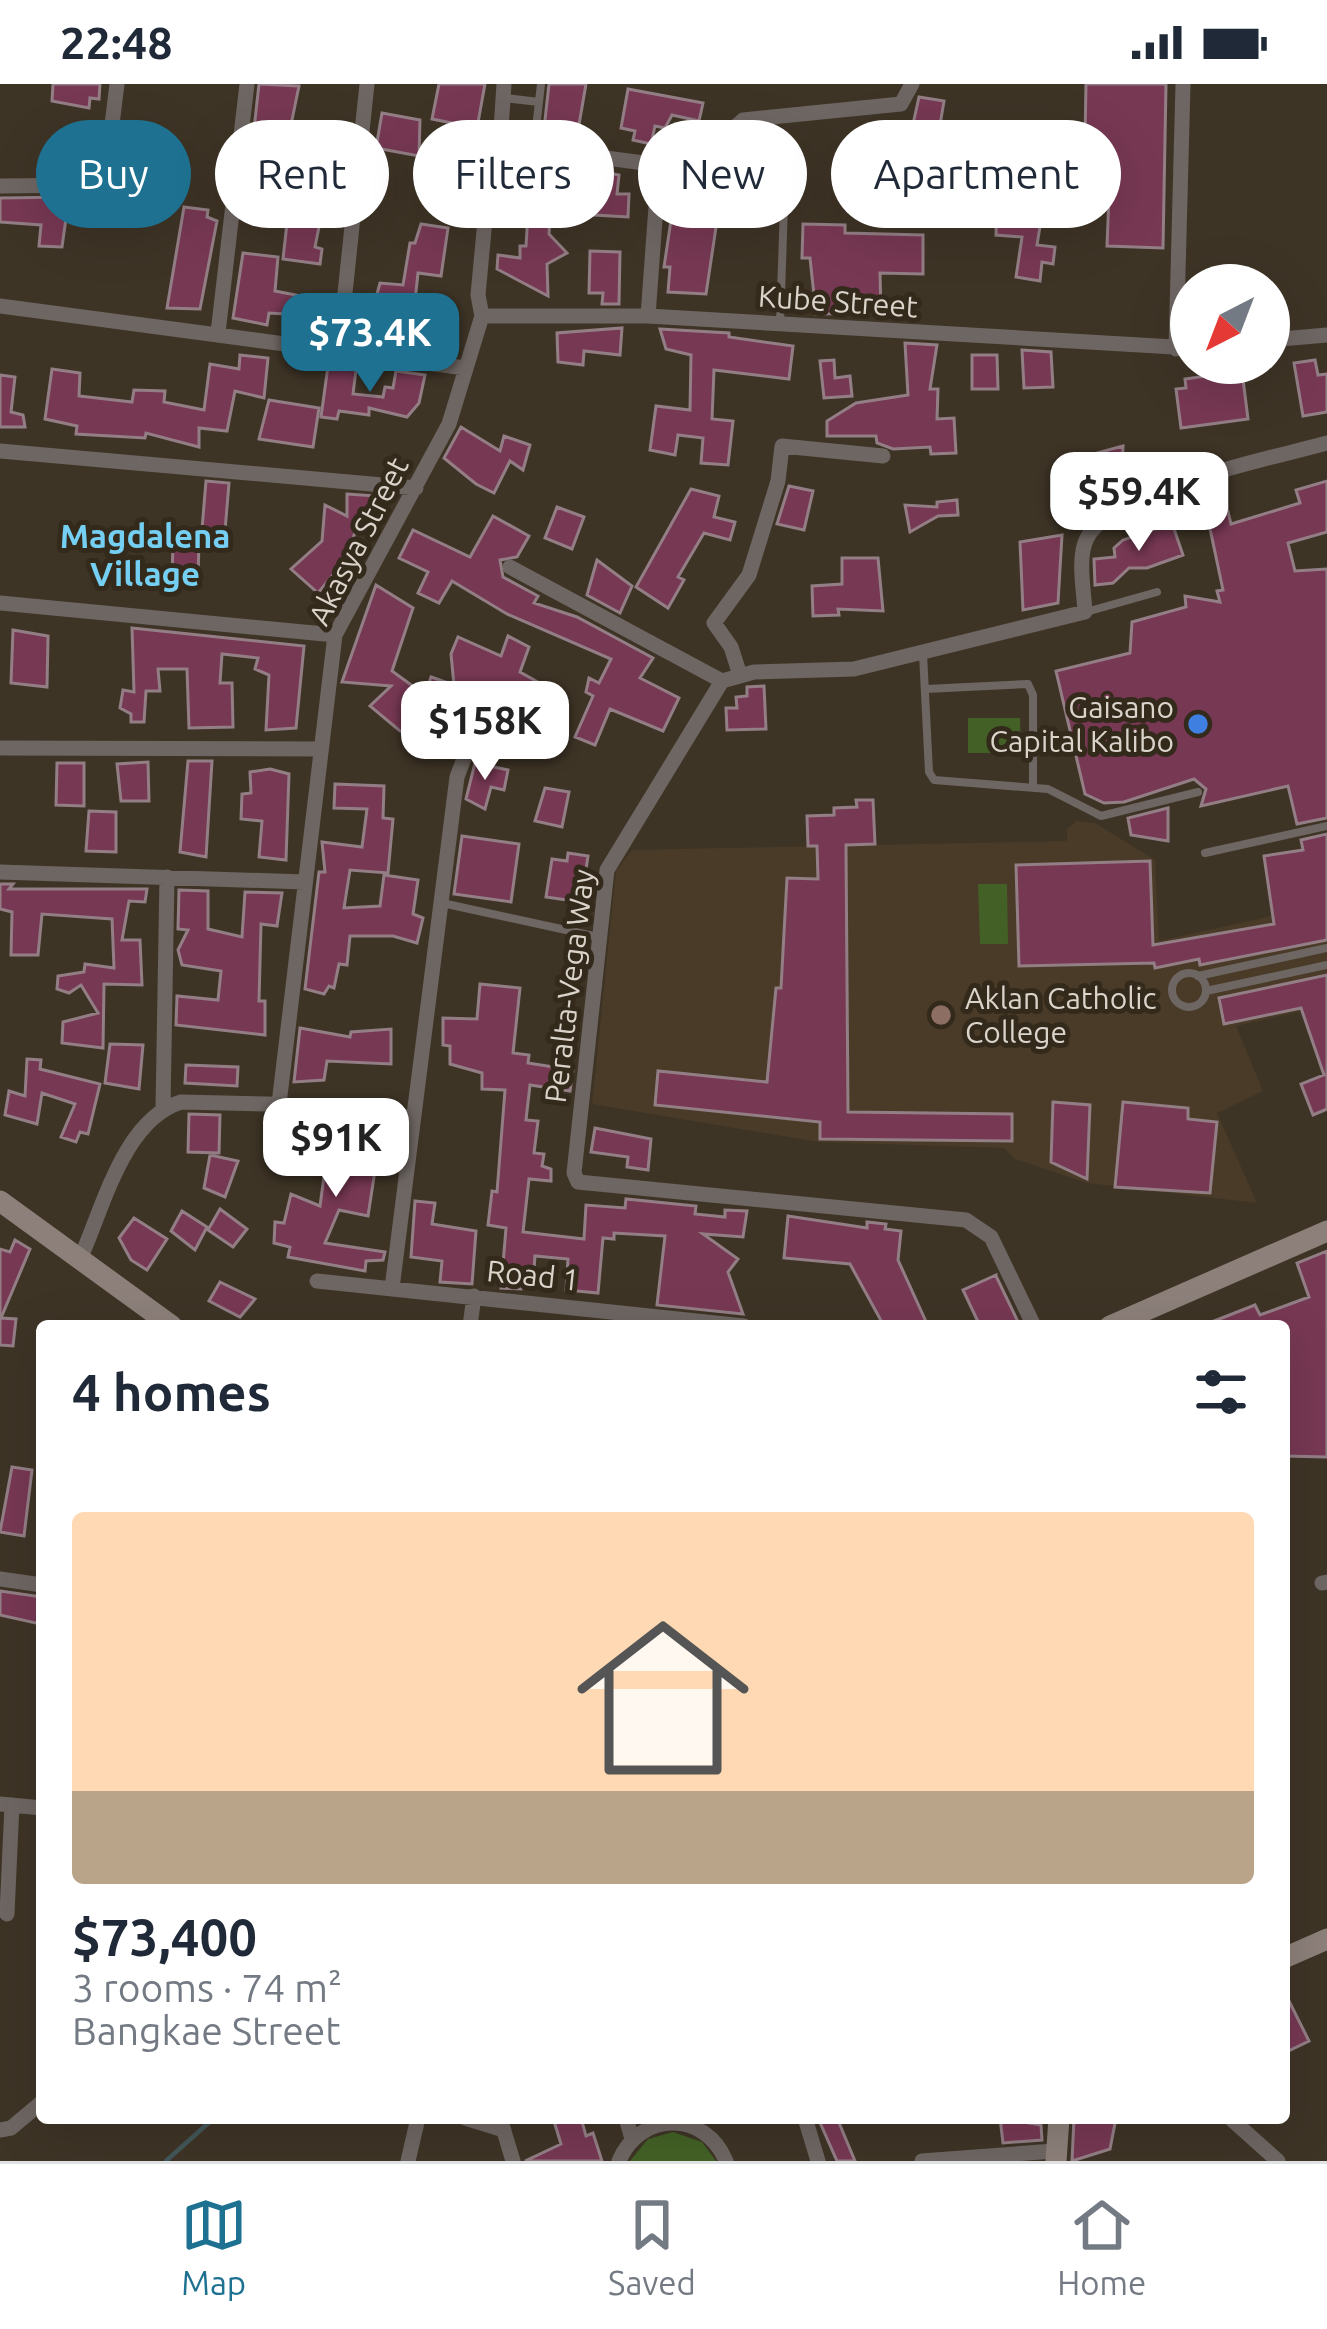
<!DOCTYPE html>
<meta charset="utf-8">
<style>
body{margin:0;font-family:Ubuntu,sans-serif;background:#f6f6f7;color:#1f2937;height:100vh;display:flex;flex-direction:column;font-size:45px;white-space:nowrap}
*{box-sizing:border-box;margin:0}
p{font-size:39px;color:#747a83}
.icon{flex:none;width:66px;height:66px;fill:none;stroke:currentColor;stroke-width:2;stroke-linecap:round;stroke-linejoin:round}
.map{position:relative;flex:1;overflow:hidden}
.details{position:absolute;left:36px;top:1236px;width:1254px;height:804px;display:flex;flex-direction:column;background:#fff;border-radius:12px;box-shadow:0 12px 48px #0002}
.details>*{flex:none}
.guide{position:absolute;left:36px;top:36px;width:1257px;height:108px;display:flex;gap:24px}
.needle{width:78px;rotate:222deg}
.controls{position:absolute;left:1170px;top:180px;display:grid;gap:24px}
.controls a{display:grid;place-items:center;width:120px;height:120px;border-radius:50%;background:#fff;box-shadow:0 12px 48px #0002;font-size:60px}
.price{position:absolute;translate:-50% -102px;padding:0 27px;border-radius:24px;background:#fff;color:#222;font-size:39px;line-height:78px;filter:drop-shadow(0 3px 6px #0008)}
.price::after{content:'';position:absolute;left:50%;top:72px;width:36px;height:27px;margin-left:-18px;background:inherit;clip-path:polygon(0 0,100% 0,50% 100%)}
.price.selected{background:#1e7190;color:#fff}
ul{padding:0;list-style:none}
li{display:grid;align-content:center;gap:24px;height:636px;padding:0 36px}
li span{display:grid;place-items:center;height:372px;border-radius:12px;color:#555}
li>.icon{margin-inline-start:auto}
span .icon{width:216px;height:216px;fill:#fffc;stroke-width:1}
li b{font-size:51px}
h2{display:flex;justify-content:space-between;align-items:center;height:144px;padding:0 36px;font-size:51px}
.pill{padding:0 42px;border-radius:54px;background:#fff;box-shadow:0 12px 48px #0002;font-size:42px;line-height:108px}
.pill.selected{background:#1e7190;color:#fff}
.status{display:flex;justify-content:space-between;align-items:center;height:84px;padding:0 60px;background:#fff;direction:ltr}
.status svg{height:33px;fill:currentColor}
.tabs{display:flex;justify-content:space-around;align-items:center;height:168px;border-top:3px solid #e0e1e3;background:#fff;font-size:33px;color:#747a83}
.tabs a{display:grid;justify-items:center;gap:6px}
.tabs .selected{color:#1e7190}
.map>svg:first-child{display:block}
.built{fill:#493b27}
.green{fill:#436126}
.lines{fill:none;stroke-linecap:round;stroke-linejoin:round}
.stream{stroke:#435758;stroke-width:4.5}
.building{fill:#773853;stroke:#937e85;stroke-width:3}
.lane{stroke:#6e6662;stroke-width:8}
.street{stroke:#6e6662;stroke-width:15}
.secondary{stroke:#8d807a;stroke-width:21}
.shop-dot{fill:#3f7fe0;stroke:#342a1c;stroke-width:4.5}
.education-dot{fill:#8d6e63;stroke:#342a1c;stroke-width:4.5}
.labels{text-anchor:middle;dominant-baseline:central;stroke-width:10;stroke-linejoin:round;paint-order:stroke}
.street-label{font-size:30px;fill:#dad4cb;stroke:#342a1c}
.poi-label{font-size:30px;fill:#dad4cb;stroke:#342a1c;text-anchor:end}
.neighbourhood-label{font-size:33px;font-weight:bold;fill:#74cff2;stroke:#342a1c}
</style>
<div class="status"><b>22:48</b><svg viewBox="0 0 49 12"><path d="M0 12V9h3v3zM5 12V6h3v6zM10 12V3h3v9zM15 12V0h3v12zM26 1h20v11H26zM47 4h2v5h-2z"/></svg></div>
<div class="map">
<svg width="1327" height="2077" viewBox="0 0 1327 2077">
<rect width="100%" height="100%" fill="#3e3426"/>
<path class="built" d="M1077,737L1095,739L1155,776L1159,857L1327,820V921L1236,942L1263,1007L1217,1029L1257,1119L1087,1099L1015,1075L1004,1064L818,1058L592,1020L616,787L632,766L1067,757V745Z"/>
<path class="green" d="M968,634H1020L1021,669H968Z
M978,800H1007L1008,860H980Z
M673,2048L702,2058L716,2077H630L648,2055Z"/>
<g class="lines">
<path class="stream" d="M166,2077L214,2034"/>
</g>
<path class="building" d="M53,0H100L99,15L90,14L89,24L52,17Z
M259,0L299,2L286,65L335,77L328,137L320,138L315,163L322,165L320,180L283,175L291,103L255,98L252,63Z
M439,0H485L477,44L432,35Z
M549,0H586L576,58L543,54Z
M1086,0H1166L1163,164L1107,162L1109,112L1084,111Z
M628,5L703,19L699,37L672,31L665,44L655,42L651,60L633,56L635,47L621,44Z
M919,13L944,17L937,59L910,54Z
M382,29L420,36L419,72L376,64Z
M421,80L467,85L468,109L473,110L468,139L439,132L442,104L423,103Z
M560,80L619,91L617,110H629L628,133L594,131V121L551,118L549,150L567,169L547,180L548,212L497,185L498,171L520,174V162H526L529,114L501,109L506,82L559,92Z
M724,90L706,210L668,208L670,183H664L676,103L687,105L689,93Z
M69,113L62,163L39,162L41,141L0,138V114Z
M997,121L1042,130L1037,161L1055,163L1053,180L1042,178L1040,197L1016,193L1022,153L996,151Z
M184,123L208,126L207,133L217,137L200,225L167,224Z
M421,140L448,144L441,192L418,189L411,254L353,246L355,227L374,221L380,199L403,201L410,159H415Z
M803,140L845,141V149L923,151V190L880,189L881,229L816,230L810,174H802Z
M590,167L620,168L619,220H602L603,209H589Z
M243,169L278,173L275,207L321,216L320,232L269,229L267,241L233,234Z
M622,244L620,271L584,267L583,281L558,278L557,249Z
M660,245L729,249V253L793,262L789,295L714,286L712,335L733,337L728,381L701,379L703,354L678,351L675,371L650,366L656,322L690,326L691,271L666,265Z
M905,259L937,261L930,305H938L937,335L954,334L956,369L931,370L930,363L893,365L877,359L876,352H827V337L856,319L908,311Z
M1022,266L1051,268L1053,303L1024,304Z
M240,271L268,274L264,314L235,307L227,347L199,344V363L146,349L145,354L76,350L77,342L45,335L52,285L80,289L79,312L132,318L134,306L165,307L164,318L204,326L210,280L239,285Z
M972,271H997L998,305H972Z
M834,276L835,294L850,292L852,312L824,314L820,277Z
M1315,276L1318,291L1327,290V328L1303,332L1294,279Z
M328,282L356,286L353,310L383,313L385,303L393,304L396,287L425,291L419,319L407,333L369,324V331L339,327L337,335L321,333Z
M1242,287L1248,335L1181,344L1176,305L1186,304L1185,295Z
M0,291L15,293L11,328L23,331L25,343H0Z
M269,316L319,324L313,363L259,355Z
M461,343L500,367L504,352L530,361L523,386L510,377L494,409L476,400L444,374Z
M1123,362L1122,392L1101,403L1093,370Z
M206,397L229,399L225,447L202,445Z
M1327,397V448L1288,459L1295,487L1327,485V734L1297,740L1288,702L1201,722L1206,705L1194,695L1124,718L1104,719L1085,710L1056,587L1130,569L1132,538L1186,523L1185,512L1220,518L1217,507L1223,506L1205,421L1225,415L1231,440L1300,419L1296,406Z
M789,402L813,407L804,446L777,440Z
M691,405L719,412L714,433L735,438L730,456L704,449L678,493L684,496L668,524L636,503Z
M347,410L376,412L371,428L364,426L343,479L318,509L291,485L322,457L325,421L347,432Z
M957,416L958,431L938,432L910,448L905,421L937,423V418Z
M557,423L584,433L572,465L545,454Z
M493,432L529,452L517,473L500,476L503,493L538,512L534,519L577,533L653,574L640,594L679,614L663,647L610,625L595,661L575,653L593,612L586,608L589,594L599,599L611,575L507,530L452,497L439,519L418,509L428,488L399,474L413,446L470,473Z
M1172,439L1183,471L1147,484H1129L1113,499L1095,501L1094,475L1115,473L1114,464L1123,456Z
M1062,451L1058,519L1023,526L1020,458Z
M173,455H199L198,498L172,497Z
M842,474H878L883,527L838,525L839,531L813,532L812,502L842,500Z
M597,476L632,502L620,529L587,511Z
M376,501L413,524L392,587L425,611L431,593L454,601L451,570L458,553L501,572L508,552L529,563L520,588L561,611L554,624L538,615L533,624L520,617L515,627L507,623L497,643L457,623L441,661L400,647L370,622L391,602L342,598Z
M132,544L304,562L296,644L266,646L269,591L255,585L258,574L222,570L220,599H232L233,643L189,644L187,585H158L160,607H146L144,638H131V630L120,624L123,606L134,608Z
M13,546L48,552L47,603L11,599Z
M764,602L766,645L727,646L726,624H737L736,613L747,612V603Z
M188,677H212L206,773L180,768Z
M148,678L149,717H121L117,680Z
M57,679H84V722L56,721Z
M475,679L508,686L504,706L491,703L485,725L466,715Z
M270,685L289,690L286,776L259,773L262,737L241,735L242,710L251,709L250,688Z
M335,700L384,702L383,734L393,735L388,789L350,786L344,824L380,822L384,791L418,796L413,830L423,834L417,859L393,852H350L347,881L339,880L334,904L329,902L324,910L305,905L319,788H325L322,758L362,763L367,725L334,724Z
M545,704L569,708L562,743L535,737Z
M856,716H873L875,760L846,761L848,1028L1012,1030V1057L820,1055V1038L655,1021L658,987L767,998L776,904H781L787,794L818,795L817,762H808L807,732L834,731V724L857,723Z
M1168,724V757L1131,751L1128,734Z
M89,727L116,728V768L86,767Z
M1327,750V856L1200,881L1199,875L1155,884L1154,879L1019,882L1016,781L1150,777L1153,861L1274,840L1264,772L1303,766L1301,756Z
M462,752L519,760L511,818L454,810Z
M568,769L588,772L581,818L546,813L552,775L567,777Z
M0,800H13L9,805H147L145,818L129,817L122,856H140L142,901L104,900L103,964L62,959L63,938L98,929L81,901L69,909L57,905L58,892L84,888L85,880L114,884L112,835L42,830L38,871H11L12,828L0,825Z
M179,806L208,807V845L242,853L245,808L282,809L277,842L261,840L259,917H265V951L176,941L177,912L218,916L221,887L182,881L178,866L188,846L178,845Z
M1327,891V1025L1313,1031L1301,1000L1324,991L1301,924L1224,940L1219,914Z
M480,900L520,904L513,969L529,971L528,979L573,986L570,1007L530,1001L526,1036L538,1037L534,1069L544,1070L542,1082L551,1085V1097L529,1095L523,1148L584,1155L586,1121L625,1124L626,1115L696,1122L695,1130L725,1133V1126L747,1127L743,1153L703,1150L738,1175L728,1188L743,1230L657,1221L665,1152L614,1149V1155L603,1154L598,1209L566,1206L568,1175L535,1172L533,1199L522,1198L521,1205L501,1204L506,1144L488,1141L492,1107L497,1108L505,1006L482,1005V989L450,980V962L443,961V934L477,935Z
M300,944L350,953L351,948L391,945V980L327,977L324,996L294,998Z
M110,960L143,961L139,1005L105,999Z
M27,975L41,976L40,985L100,1000L88,1050L80,1048L76,1058L61,1053L75,1020L42,1009L37,1040L5,1031L9,1007L25,1012Z
M186,981L238,983L237,1002L185,999Z
M1053,1018L1090,1021L1087,1095L1051,1078Z
M1123,1018L1188,1024V1035L1217,1038L1210,1109L1115,1103Z
M189,1030L220,1031L219,1069L188,1068Z
M332,1034L370,1038L367,1063L391,1066L389,1083L376,1080L368,1132L339,1126L325,1159L385,1168L383,1176L366,1177L365,1187L288,1173L290,1163L274,1159L275,1138L284,1139L291,1110L320,1122Z
M595,1044L651,1055L648,1086L627,1083L628,1073L591,1068Z
M210,1071L238,1077L225,1113L204,1104Z
M415,1117L435,1119L432,1140L476,1147L472,1200L440,1198L442,1177L411,1173Z
M220,1125L247,1145L233,1163L208,1146Z
M182,1127L207,1143L195,1166L171,1147Z
M788,1132L867,1144V1138L886,1140L885,1145L901,1147L898,1176L928,1242H884L850,1180L784,1174Z
M134,1134L167,1155L147,1186L131,1176L119,1154Z
M15,1156L30,1165L1,1234L16,1235L13,1262L0,1261V1165L10,1168Z
M1327,1167V1373L1284,1372V1242L1204,1241L1255,1221L1260,1231L1309,1213L1297,1179Z
M996,1191V1192L1020,1242H980L963,1206Z
M220,1198L255,1215L240,1233L209,1217Z
M12,1383L32,1386L24,1452L0,1448Z
M0,1507L42,1513L40,1540L0,1531Z
M1284,1907L1309,1957L1284,1969Z
M553,2034H581L586,2052L593,2049L602,2077H525L561,2060Z
M818,2034H837L855,2077H837Z
M1000,2034L1041,2041L1042,2056L1003,2059Z
M1074,2034H1116L1110,2065L1072,2077Z"/>
<g class="lines">
<path class="lane" d="M505,14L539,18
M535,53L541,0
M780,239L784,121
M1086,528L1157,508
M923,570L929,688L934,696L1048,705L1101,732L1198,708
M926,605L1028,600L1033,611V702
M1205,769L1327,742
M442,819L598,853
M1172 906a17 17 0 1 1 34 0a17 17 0 1 1-34 0Z
M1198,892L1327,864
M1206,907L1327,881"/>
<path class="street" d="M500,60L659,81H711L724,53L743,36L901,20L912,0
M0,102L98,101L106,89L117,0
M0,222L465,284
M482,232H648L1191,264
M648,232L659,81
M218,249L247,0
M1269,256L1327,251
M1176,265L1183,0
M339,266L367,0
M0,367L416,404
M510,483L722,597
M0,519L335,551
M740,591L731,563L714,539L749,491L778,397L782,362L883,372
M0,664L321,665
M0,788L305,798
M279,1020L335,551L449,340L482,232L478,211L488,104L500,60L504,0
M163,1024L167,793
M80,1175C103,1125 123,1036 181,1018L349,1022L413,1034
M317,1197L744,1242
M392,1204L457,693L474,648
M470,1242L474,1212
M1034,1242L991,1153L966,1136L578,1098L574,1089L607,786L722,597L754,588L854,585L1085,528C1084,507 1077,473 1087,454C1111,406 1274,374 1327,359
M0,1495L42,1501
M1322,1499L1327,1498
M0,1720L42,1724
M7,1830L12,1721
M465,2034L504,2046
M500,2034L513,2077
M626,2034L632,2055
M805,2034L818,2077
M1230,2034L1278,2077
M0,2046L11,2044L42,2018
M408,2077L418,2034
M619,2077C640,2027 705,2026 726,2077
M922,2077L1054,2067"/>
<path class="secondary" d="M0,1117L172,1242
M1110,1242L1327,1147
M1284,1874L1327,1855
M1056,2077L1059,2034"/>
</g>
<circle class="shop-dot" cx="1198" cy="640" r="12"/>
<circle class="education-dot" cx="941" cy="931" r="12"/>
<g class="labels">
<g class="street-label">
<text transform="translate(838 217) rotate(4)">Kube Street</text>
<text transform="translate(358 457) rotate(-63)">Akasya Street</text>
<text transform="translate(569 902) rotate(-83)">Peralta-Vega Way</text>
<text transform="translate(533 1191) rotate(6)">Road 1</text>
</g>
<g class="poi-label">
<text x="1174" y="623">Gaisano<tspan x="1174" dy="34">Capital Kalibo</tspan></text>
<text x="965" y="914" text-anchor="start">Aklan Catholic<tspan x="965" dy="34">College</tspan></text>
</g>
<g class="neighbourhood-label">
<text x="145" y="451">Magdalena<tspan x="145" dy="38">Village</tspan></text>
</g>
</g>
</svg>
<div class="controls">
<a><svg class="needle" viewBox="-14 -14 28 28"><path d="M0-13l5 13h-10z" fill="#e53935"/><path d="M0 13l5-13h-10z" fill="#747a83"/></svg></a>
</div>
<b class="price selected" style="left:370px;top:311px">$73.4K</b>
<b class="price" style="left:1139px;top:470px">$59.4K</b>
<b class="price" style="left:485px;top:699px">$158K</b>
<b class="price" style="left:336px;top:1116px">$91K</b>
<div class="guide">
<a class="pill selected">Buy</a>
<a class="pill">Rent</a>
<a class="pill">Filters</a>
<a class="pill">New</a>
<a class="pill">Apartment</a>
</div>
<section class="details">
<h2>4 homes<svg class="icon" aria-label="filters" viewBox="0 0 24 24"><path d="M4 7h16M4 17h16"/><circle cx="9" cy="7" r="2"/><circle cx="15" cy="17" r="2"/></svg></h2>
<ul>
<li><span style="background:linear-gradient(#ffd9b3 75%,#b9a48a 0)"><svg class="icon" aria-label="home" viewBox="0 0 24 24"><path d="M3 11l9-7 9 7M6 9v11h12V9"/></svg></span><div><b>$73,400</b><p>3 rooms · 74 m²</p><p>Bangkae Street</p></div></li>
</ul>
</section>
</div>
<nav class="tabs">
<a class="selected"><svg class="icon" aria-label="map" viewBox="0 0 24 24"><path d="M3 6l6-2 6 2 6-2v14l-6 2-6-2-6 2zM9 4v14M15 6v14"/></svg>Map</a>
<a><svg class="icon" aria-label="saved" viewBox="0 0 24 24"><path d="M7 4h10v16l-5-4-5 4z"/></svg>Saved</a>
<a><svg class="icon" aria-label="home" viewBox="0 0 24 24"><path d="M3 11l9-7 9 7M6 9v11h12V9"/></svg>Home</a>
</nav>
